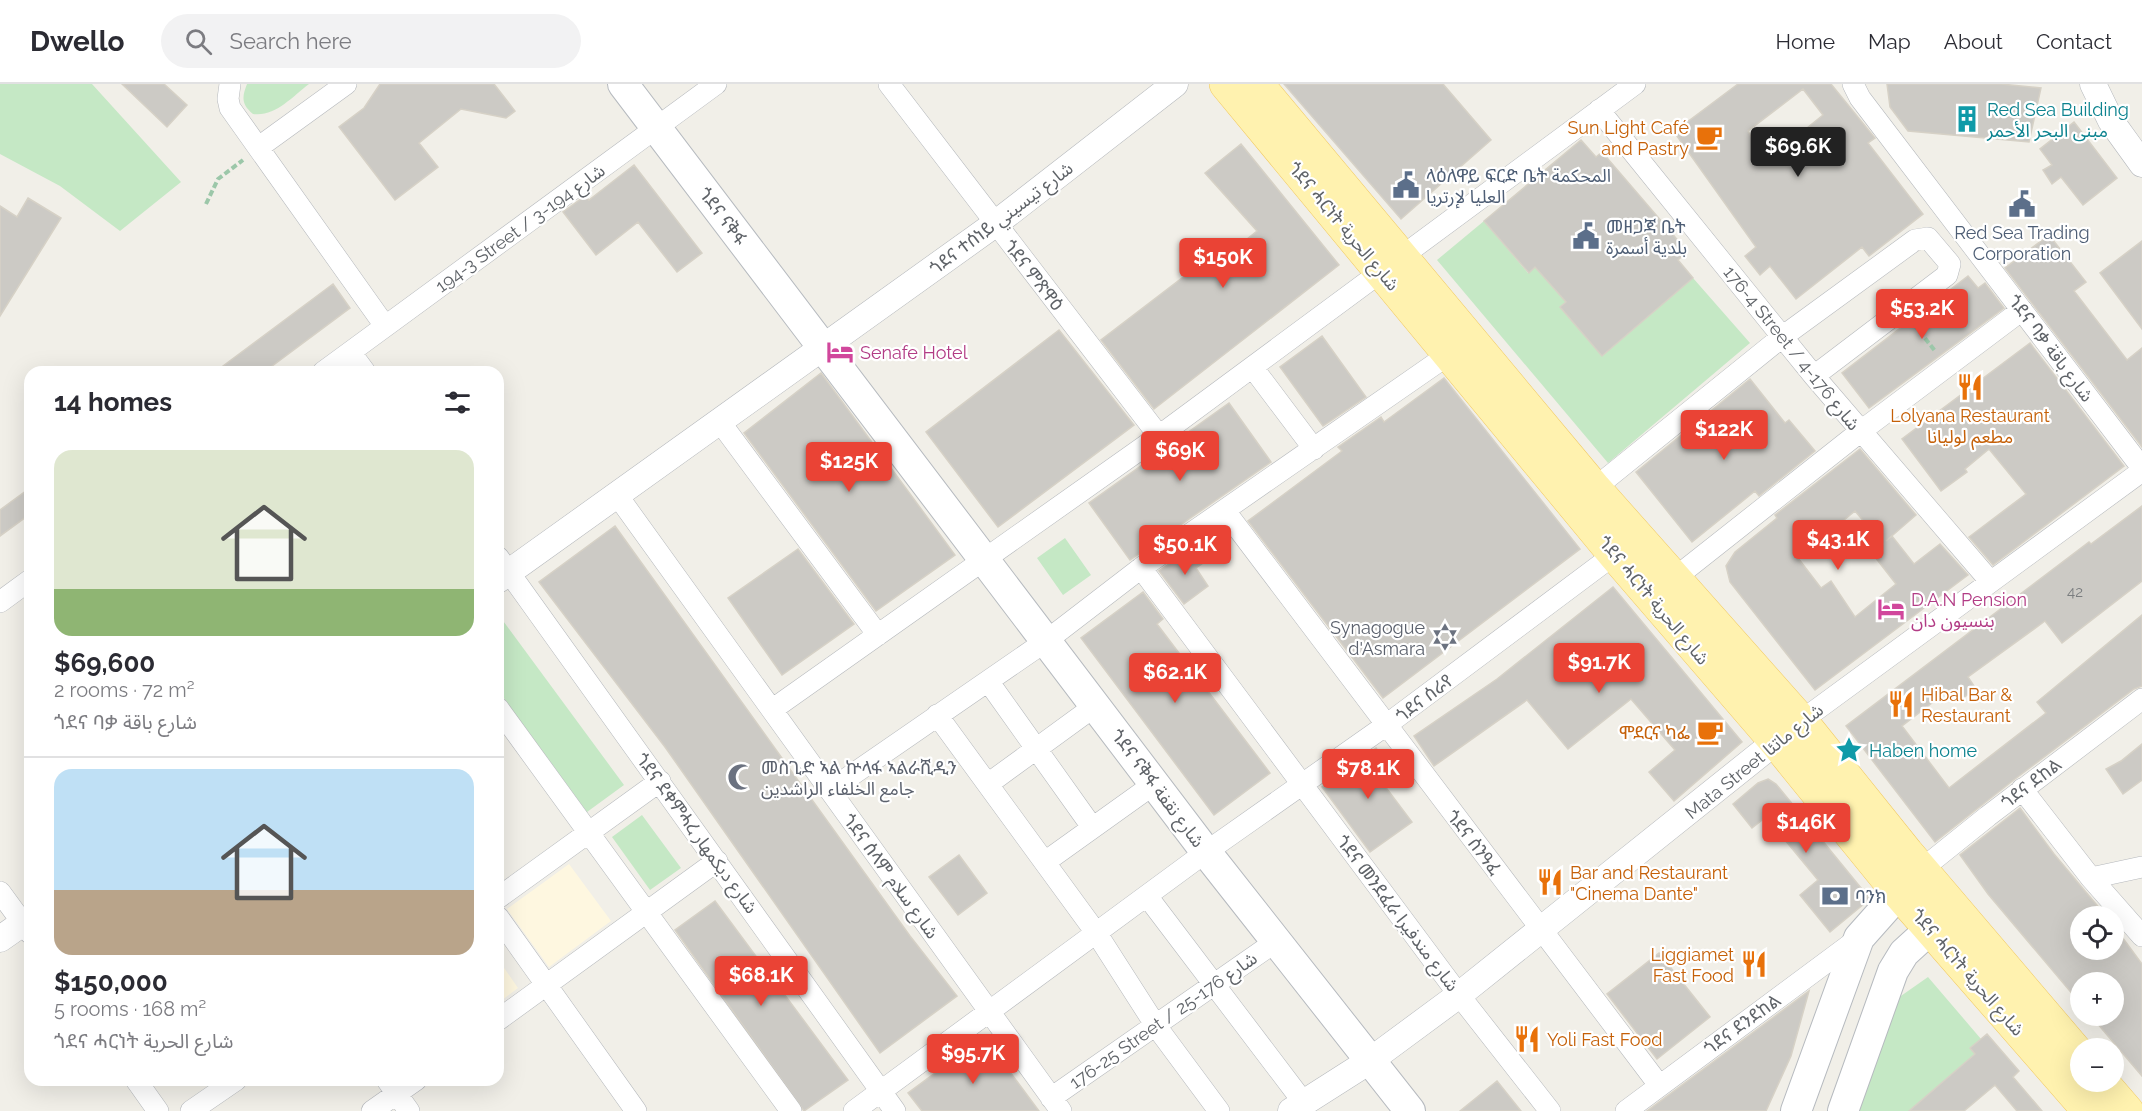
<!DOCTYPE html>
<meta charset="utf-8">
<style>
body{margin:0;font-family:Raleway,"Noto Sans Arabic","Noto Sans Ethiopic",sans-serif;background:#f2f2f3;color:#2b2b33;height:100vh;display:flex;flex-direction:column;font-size:22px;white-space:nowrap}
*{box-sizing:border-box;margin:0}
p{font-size:20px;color:#7c7c81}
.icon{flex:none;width:33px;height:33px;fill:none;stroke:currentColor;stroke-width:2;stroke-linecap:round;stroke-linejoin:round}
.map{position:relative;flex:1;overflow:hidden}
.side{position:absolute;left:24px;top:282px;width:480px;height:720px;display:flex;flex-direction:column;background:#fff;border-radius:18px;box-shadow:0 6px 24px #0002}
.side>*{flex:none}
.fabs{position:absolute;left:2070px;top:822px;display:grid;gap:12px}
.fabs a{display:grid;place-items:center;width:54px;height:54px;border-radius:50%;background:#fff;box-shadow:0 6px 24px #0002;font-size:30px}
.price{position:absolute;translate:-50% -51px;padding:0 14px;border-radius:6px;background:#ea4335;color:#fff;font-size:20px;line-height:39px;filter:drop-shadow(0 2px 3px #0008)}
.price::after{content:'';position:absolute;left:50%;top:36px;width:18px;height:14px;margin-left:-9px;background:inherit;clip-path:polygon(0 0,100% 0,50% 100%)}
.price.selected{background:#222;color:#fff}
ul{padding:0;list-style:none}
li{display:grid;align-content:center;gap:12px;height:318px;padding:0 30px}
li+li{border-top:2px solid #e1e1e2}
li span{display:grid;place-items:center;height:186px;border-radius:18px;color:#555}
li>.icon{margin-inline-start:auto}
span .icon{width:108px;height:108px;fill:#fffc;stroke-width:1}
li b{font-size:26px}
h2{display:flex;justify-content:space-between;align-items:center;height:72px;padding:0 30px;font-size:26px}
header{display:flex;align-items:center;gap:36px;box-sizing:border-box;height:84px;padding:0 30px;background:#fff;border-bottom:2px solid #e1e1e2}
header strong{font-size:28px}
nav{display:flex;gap:33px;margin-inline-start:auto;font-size:21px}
.search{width:420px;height:54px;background:#f2f2f3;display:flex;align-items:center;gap:15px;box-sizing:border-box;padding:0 21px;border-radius:33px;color:#7c7c81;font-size:22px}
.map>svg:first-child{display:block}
.commercial{fill:#fef7e0}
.green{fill:#c5e8c5}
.building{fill:#cccac5;stroke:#d6d1c6;stroke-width:1.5;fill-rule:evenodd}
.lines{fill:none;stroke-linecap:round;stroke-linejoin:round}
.minor-casing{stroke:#b5b8bc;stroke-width:22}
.tertiary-casing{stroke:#b5b8bc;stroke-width:27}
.secondary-casing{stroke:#b6babf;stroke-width:32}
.primary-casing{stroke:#f2c960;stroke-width:34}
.path{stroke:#9cc7a9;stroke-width:4;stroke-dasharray:6 3;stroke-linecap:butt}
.minor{stroke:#fff;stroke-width:21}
.tertiary{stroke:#fff;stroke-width:26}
.secondary{stroke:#fff;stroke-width:30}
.primary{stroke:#fff2af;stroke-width:33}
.labels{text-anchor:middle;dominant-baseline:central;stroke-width:4.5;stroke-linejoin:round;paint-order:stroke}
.number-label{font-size:15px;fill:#7a7d7f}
.culture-label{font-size:18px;fill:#0d838f;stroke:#fff;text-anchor:start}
.food-label{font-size:18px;fill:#c56008;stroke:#fff;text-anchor:end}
.service-label{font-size:18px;fill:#4e5e75;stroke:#fff;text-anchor:start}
.street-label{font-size:18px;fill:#5f6368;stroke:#fff}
.hotel-label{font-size:18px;fill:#b23c85;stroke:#fff;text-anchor:start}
.worship-label{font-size:18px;fill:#5b616d;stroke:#fff;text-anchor:end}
</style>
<header>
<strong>Dwello</strong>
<div class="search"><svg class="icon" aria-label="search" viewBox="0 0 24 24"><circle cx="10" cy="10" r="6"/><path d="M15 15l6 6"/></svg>Search here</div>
<nav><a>Home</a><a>Map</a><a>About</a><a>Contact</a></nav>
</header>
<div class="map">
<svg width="2142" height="1027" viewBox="0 0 2142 1027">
<rect width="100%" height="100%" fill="#f1efe8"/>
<path class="commercial" d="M569,780L611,837L549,883L507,825Z
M498,875L518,904L498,919Z"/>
<path class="green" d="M0,0H92L181,98L120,147L60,102L0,70Z
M247,0H309C292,13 275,33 253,30C241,20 242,13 247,0Z
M1484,137L1528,189L1535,183L1566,218L1560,223L1602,272L1693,194L1750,259L1608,379L1437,176Z
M1065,454L1091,491L1063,511L1037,474Z
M498,530L624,701L587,728L498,606Z
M642,731L681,784L650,806L612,753Z
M1928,893L1981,955L1970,964L1975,970L1909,1027H1856L1898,914Z"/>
<path class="building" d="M122,0H164L187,21L167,43Z
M380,0H494L515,27L506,34L461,25L419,59L438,83L395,116L339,43L364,24Z
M1284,0H1443L1491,56L1401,135Z
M1738,0H1831L1875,54L1868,59L1923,130L1869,172L1862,163L1796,215L1770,182L1760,191L1745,172L1756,163L1674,48ZM1803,5L1823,31L1765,78L1748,47Z
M1887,0H2001L2041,4L2029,58L1908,47L1890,23Z
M2074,38L2117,94L2083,121L2061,93L2052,100L2043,86L2052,81L2040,65Z
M1581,56L1596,73L1602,68L1687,167L1678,176L1693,194L1602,272L1560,223L1566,218L1535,183L1529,189L1484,137Z
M1241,60L1339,181L1154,325L1101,256L1195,184L1201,192L1257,147L1205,89Z
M634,81L702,169L677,188L638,138L596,171L563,128L585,112L589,116Z
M28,114L61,134L0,232V122L17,133Z
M2049,151L2086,198L2074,207L2127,276L2142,264V363L2005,184Z
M2142,157V245L2100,189Z
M1968,192L1978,204L1985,199L2004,224L1869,324L1842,289Z
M333,200L350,224L264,288H215Z
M1059,246L1134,341L998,443L926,348Z
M1322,252L1366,313L1323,342L1280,283Z
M2030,259L2124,382L1993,481L1969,453L2026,410L1989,365L1965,385L1967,388L1941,407L1902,355Z
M821,289L955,471L876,527L744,349Z
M1444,294L1580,465L1383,614L1248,437L1342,367L1338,363L1381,333L1384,338Z
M1750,295L1785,339L1789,336L1815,367L1759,412L1755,407L1692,458L1636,388Z
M1229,319L1271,378L1130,476L1089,419Z
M1860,365L1916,431L1886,457L1892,452L1914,480L1940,460L1968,491L1815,606L1730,498L1726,482L1735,468L1777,434L1775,431ZM1855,427L1883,460L1871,468L1896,500L1855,533L1831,497L1821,504L1798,474Z
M30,404V430L0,452V426Z
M2142,422V497L2062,559L2045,537L1968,593L1976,605L1957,618L1949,606L1902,642L1949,704L2046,629L2037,618L2142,531V602L2134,605L2015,695L1935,758L1846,642L2089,458L2091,460Z
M615,442L910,852L957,912L880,969L665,663L539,498Z
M1192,464L1203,479L1196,484L1208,502L1184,520L1159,487Z
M798,465L854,540L782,591L728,514Z
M1613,503L1742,658L1674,717L1649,688L1675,666L1631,615L1568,665L1527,616L1434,682L1414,652L1497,595Z
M1143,508L1163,535L1157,540L1270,689L1214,731L1081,554Z
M2142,660V696L2123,710L2106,685L2121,677Z
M1376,664L1396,692L1384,701L1412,738L1370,768L1322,703Z
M1768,695L1776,700L1870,815L1830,848L1800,811L1818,796L1766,733L1752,744L1733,720L1758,699Z
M2020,724L2054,770L2106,832H2080V866H2114V842L2142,880V992L2091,932H2114V898H2080V919L1988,810L1960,771Z
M959,771L987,809L958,831L929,793Z
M715,817L848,996L804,1027L675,846Z
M1659,869L1710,933L1657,975L1607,910Z
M1809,907L1791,972L1766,1027H1647Z
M1987,950L2019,987L2013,993L2042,1027H2017L1995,1001L1964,1027H1909L1975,970L1970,964Z
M984,953L1039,1027H922L908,1009Z
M1497,997L1521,1027H1460Z"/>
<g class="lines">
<defs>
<path id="minor" d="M230,0L228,15L230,24L385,242
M889,0L1159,352
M1853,0L1860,14L2142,384
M1599,26L1814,292L1990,497
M259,63L346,0
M351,269L365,288
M1253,284L1314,365
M323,288L716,0
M720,338L878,551
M617,411L1061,1027
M1585,412L1782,253L1915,156L1928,154L1950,180L1947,191L1814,292
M1225,427L1659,1001
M498,473L895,1027
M1141,484L1459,911L1550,1027
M1666,501L1861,347L2022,226
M0,518L30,496
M988,597L1092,743
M498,624L791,1027
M773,625L1159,352L1635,0
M937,631L1097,850L1156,942L1219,1027
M1801,637L2142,387
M988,700L1095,622
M2022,705L2091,794L2142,852
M830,706L1046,557L1141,484L1458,264
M1045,778L1154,700
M1922,785L1988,732L2142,615
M2091,794L2142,783
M0,808L30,849
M1147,812L1304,1019
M498,814L660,697
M498,833L636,1027
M498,936L717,777
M136,996L158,1027
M387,996L409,1027
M1051,1014L1275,858
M191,1027L236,996
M372,1027L416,996
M854,1027L1206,768L1385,642L1623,464
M1626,1027L1859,854"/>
<path id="tertiary" d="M2093,0L2111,37L2142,80
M498,496L995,140L1175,0
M0,855L30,834
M1291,1027L1371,976L1459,911L1789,647"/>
<path id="secondary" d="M623,0L1206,768L1410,1027
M1796,1027L1859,854L1915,791
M1843,1027L1893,887L1904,869L1949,828"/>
<path id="primary" d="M1226,0L1615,471L1777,659L1898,808L2089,1027
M1257,0L1595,405L1801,637L1907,769L2080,972
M2102,998L2127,1027"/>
</defs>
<use href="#minor" class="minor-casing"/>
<use href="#tertiary" class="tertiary-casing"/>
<use href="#secondary" class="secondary-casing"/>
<use href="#primary" class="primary-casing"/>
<path class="path" d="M206,120L218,95L243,76
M1914,240L1935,267"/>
<use href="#minor" class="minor"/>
<use href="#tertiary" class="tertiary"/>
<use href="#secondary" class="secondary"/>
<use href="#primary" class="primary"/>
</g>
<defs>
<symbol id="building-bare" viewBox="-9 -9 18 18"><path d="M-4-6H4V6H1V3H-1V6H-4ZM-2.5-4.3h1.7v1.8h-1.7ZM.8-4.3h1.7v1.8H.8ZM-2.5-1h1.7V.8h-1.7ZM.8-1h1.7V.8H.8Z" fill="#0f9aa8" stroke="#fff" stroke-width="2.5" paint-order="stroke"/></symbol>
<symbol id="cafe-bare" viewBox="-9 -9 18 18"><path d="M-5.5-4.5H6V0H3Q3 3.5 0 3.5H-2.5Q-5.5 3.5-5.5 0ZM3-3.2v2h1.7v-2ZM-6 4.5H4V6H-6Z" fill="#e8710a" stroke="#fff" stroke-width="2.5" paint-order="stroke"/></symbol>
<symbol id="civic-bare" viewBox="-9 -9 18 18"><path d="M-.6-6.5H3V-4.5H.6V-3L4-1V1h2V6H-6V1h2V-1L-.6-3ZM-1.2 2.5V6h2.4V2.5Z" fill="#5c6f8a" stroke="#fff" stroke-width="2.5" paint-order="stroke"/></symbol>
<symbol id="hotel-bare" viewBox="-9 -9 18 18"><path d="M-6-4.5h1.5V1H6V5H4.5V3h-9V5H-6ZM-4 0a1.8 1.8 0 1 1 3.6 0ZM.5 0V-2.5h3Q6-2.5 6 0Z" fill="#d1479c" stroke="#fff" stroke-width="2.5" paint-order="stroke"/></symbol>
<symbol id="restaurant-bare" viewBox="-9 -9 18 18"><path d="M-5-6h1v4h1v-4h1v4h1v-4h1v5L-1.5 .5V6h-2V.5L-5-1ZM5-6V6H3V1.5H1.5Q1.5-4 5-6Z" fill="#e8710a" stroke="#fff" stroke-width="2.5" paint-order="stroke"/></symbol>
<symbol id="synagogue-bare" viewBox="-9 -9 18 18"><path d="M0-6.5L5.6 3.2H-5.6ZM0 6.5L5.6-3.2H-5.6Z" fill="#6b7280" stroke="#fff" stroke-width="2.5" paint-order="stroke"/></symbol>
<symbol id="sight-bare" viewBox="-9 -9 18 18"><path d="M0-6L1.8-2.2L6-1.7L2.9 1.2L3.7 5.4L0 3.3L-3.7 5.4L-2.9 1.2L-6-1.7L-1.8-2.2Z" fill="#0f9aa8" stroke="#fff" stroke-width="2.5" paint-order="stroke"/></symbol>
<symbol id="mosque-bare" viewBox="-9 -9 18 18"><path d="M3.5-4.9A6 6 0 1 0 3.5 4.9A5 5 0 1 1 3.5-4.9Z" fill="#6b7280" stroke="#fff" stroke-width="2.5" paint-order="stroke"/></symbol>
<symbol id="bank-bare" viewBox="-9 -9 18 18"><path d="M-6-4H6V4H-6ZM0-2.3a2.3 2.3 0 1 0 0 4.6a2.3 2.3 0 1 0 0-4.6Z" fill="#5c6f8a" stroke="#fff" stroke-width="2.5" paint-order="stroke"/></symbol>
</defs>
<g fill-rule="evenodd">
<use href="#building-bare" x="1948" y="16" width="38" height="38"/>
<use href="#cafe-bare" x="1690" y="34" width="38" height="38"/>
<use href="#civic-bare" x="1387" y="82" width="38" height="38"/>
<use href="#civic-bare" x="2003" y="101" width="38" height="38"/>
<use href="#civic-bare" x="1567" y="133" width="38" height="38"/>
<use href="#hotel-bare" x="821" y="249" width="38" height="38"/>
<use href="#restaurant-bare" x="1951" y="284" width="38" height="38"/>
<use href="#hotel-bare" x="1872" y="506" width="38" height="38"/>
<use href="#synagogue-bare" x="1426" y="534" width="38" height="38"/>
<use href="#restaurant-bare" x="1882" y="601" width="38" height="38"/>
<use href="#cafe-bare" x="1691" y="629" width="38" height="38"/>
<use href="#sight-bare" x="1830" y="647" width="38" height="38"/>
<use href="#mosque-bare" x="722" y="674" width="38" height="38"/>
<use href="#restaurant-bare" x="1531" y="779" width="38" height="38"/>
<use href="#bank-bare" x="1816" y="793" width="38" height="38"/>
<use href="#restaurant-bare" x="1735" y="861" width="38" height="38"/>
<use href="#restaurant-bare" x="1508" y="936" width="38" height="38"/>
</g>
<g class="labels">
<g class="number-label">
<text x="2075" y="508">42</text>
</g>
<g class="culture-label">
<text x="1987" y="25">Red Sea Building<tspan x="1987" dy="21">مبنى البحر الأحمر</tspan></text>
<text x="1869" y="666">Haben home</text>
</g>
<g class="food-label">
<text x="1689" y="43">Sun Light Café<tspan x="1689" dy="21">and Pastry</tspan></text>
<text x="1970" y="331" text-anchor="middle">Lolyana Restaurant<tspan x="1970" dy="21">مطعم لوليانا</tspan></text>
<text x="1921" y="610" text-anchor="start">Hibal Bar &amp;<tspan x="1921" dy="21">Restaurant</tspan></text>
<text x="1690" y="648">ሞደርና ካፌ</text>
<text x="1570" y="788" text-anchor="start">Bar and Restaurant<tspan x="1570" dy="21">"Cinema Dante"</tspan></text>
<text x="1734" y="870">Liggiamet<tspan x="1734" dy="21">Fast Food</tspan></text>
<text x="1547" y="955" text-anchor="start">Yoli Fast Food</text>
</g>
<g class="service-label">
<text x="1426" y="91">ላዕለዋይ ፍርድ ቤት المحكمة<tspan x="1426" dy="21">العليا لإرتريا</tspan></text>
<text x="1606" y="142">መዘጋጃ ቤት<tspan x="1606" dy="21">بلدية أسمرة</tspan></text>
<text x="2022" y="148" text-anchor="middle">Red Sea Trading<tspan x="2022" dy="21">Corporation</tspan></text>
<text x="1855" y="812">ባንክ</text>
</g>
<g class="street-label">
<text transform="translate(723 132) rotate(53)">ጎደና ናቅፋ</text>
<text transform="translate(1001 134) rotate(-37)">ጎደና ተሰነይ شارع تيسيني</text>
<text transform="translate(1344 142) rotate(50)">ጎደና ሓርነት شارع الحرية</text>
<text transform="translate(520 144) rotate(-36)">194-3 Street / شارع 194-3</text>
<text transform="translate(1034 191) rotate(52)">ጎደና ምጽዋዕ</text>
<text transform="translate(1792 264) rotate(51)">176-4 Street / شارع 176-4</text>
<text transform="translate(2051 264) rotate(53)">ጎደና ባቃ شارع باقة</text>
<text transform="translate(1654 516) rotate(50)">ጎደና ሓርነት شارع الحرية</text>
<text transform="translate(1424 614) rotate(-37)">ጎደና ሰራየ</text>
<text transform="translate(1754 677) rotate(-39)">Mata Street شارع ماتئا</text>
<text transform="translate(2031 699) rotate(-37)">ጎደና ደከል</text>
<text transform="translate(1158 704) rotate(53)">ጎደና ናቅፋ شارع نقفة</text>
<text transform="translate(697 749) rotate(54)">ጎደና ደቀምሓረ شارع ديكمهار</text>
<text transform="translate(1474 758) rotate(52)">ጎደና ሰንዓፈ</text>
<text transform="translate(891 792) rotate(54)">ጎደና ሰላም شارع سلام</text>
<text transform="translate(1398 829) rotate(53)">ጎደና መንደፈራ شارع مندفيرا</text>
<text transform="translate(1968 888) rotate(49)">ጎደና ሓርነት شارع الحرية</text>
<text transform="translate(1163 936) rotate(-35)">176-25 Street / شارع 176-25</text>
<text transform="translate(1742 940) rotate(-36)">ጎደና ደንደከል</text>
</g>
<g class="hotel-label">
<text x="860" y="268">Senafe Hotel</text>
<text x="1911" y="515">D.A.N Pension<tspan x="1911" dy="21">بنسيون دان</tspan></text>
</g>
<g class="worship-label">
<text x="1425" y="543">Synagogue<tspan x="1425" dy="21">d'Asmara</tspan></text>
<text x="761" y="683" text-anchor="start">መስጊድ ኣል ኵላፋ ኣልራሺዲን<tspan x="761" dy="21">جامع الخلفاء الراشدين</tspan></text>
</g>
</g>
</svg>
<div class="fabs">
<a><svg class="icon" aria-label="locate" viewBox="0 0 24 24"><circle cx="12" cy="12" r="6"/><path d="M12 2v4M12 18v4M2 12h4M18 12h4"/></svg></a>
<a>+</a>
<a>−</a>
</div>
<b class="price selected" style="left:1798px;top:94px">$69.6K</b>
<b class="price" style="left:1223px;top:205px">$150K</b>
<b class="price" style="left:1922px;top:256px">$53.2K</b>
<b class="price" style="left:1724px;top:377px">$122K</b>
<b class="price" style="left:1180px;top:398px">$69K</b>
<b class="price" style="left:849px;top:409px">$125K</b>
<b class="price" style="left:1838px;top:487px">$43.1K</b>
<b class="price" style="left:1185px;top:492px">$50.1K</b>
<b class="price" style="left:1599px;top:610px">$91.7K</b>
<b class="price" style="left:1175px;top:620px">$62.1K</b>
<b class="price" style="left:1368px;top:716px">$78.1K</b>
<b class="price" style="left:1806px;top:770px">$146K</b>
<b class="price" style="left:761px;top:923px">$68.1K</b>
<b class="price" style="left:973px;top:1001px">$95.7K</b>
<section class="side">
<h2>14 homes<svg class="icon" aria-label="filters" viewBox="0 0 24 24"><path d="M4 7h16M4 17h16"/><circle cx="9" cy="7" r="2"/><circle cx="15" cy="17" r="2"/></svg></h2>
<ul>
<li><span style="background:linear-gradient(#dfe7d0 75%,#8fb573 0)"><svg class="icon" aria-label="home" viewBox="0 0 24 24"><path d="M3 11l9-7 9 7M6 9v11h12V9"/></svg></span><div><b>$69,600</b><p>2 rooms · 72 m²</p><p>ጎደና ባቃ شارع باقة</p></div></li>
<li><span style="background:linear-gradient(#bfe0f5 65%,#b9a48a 0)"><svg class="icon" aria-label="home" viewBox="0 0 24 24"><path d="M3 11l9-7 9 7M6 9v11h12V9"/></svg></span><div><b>$150,000</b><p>5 rooms · 168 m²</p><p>ጎደና ሓርነት شارع الحرية</p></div></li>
</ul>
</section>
</div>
